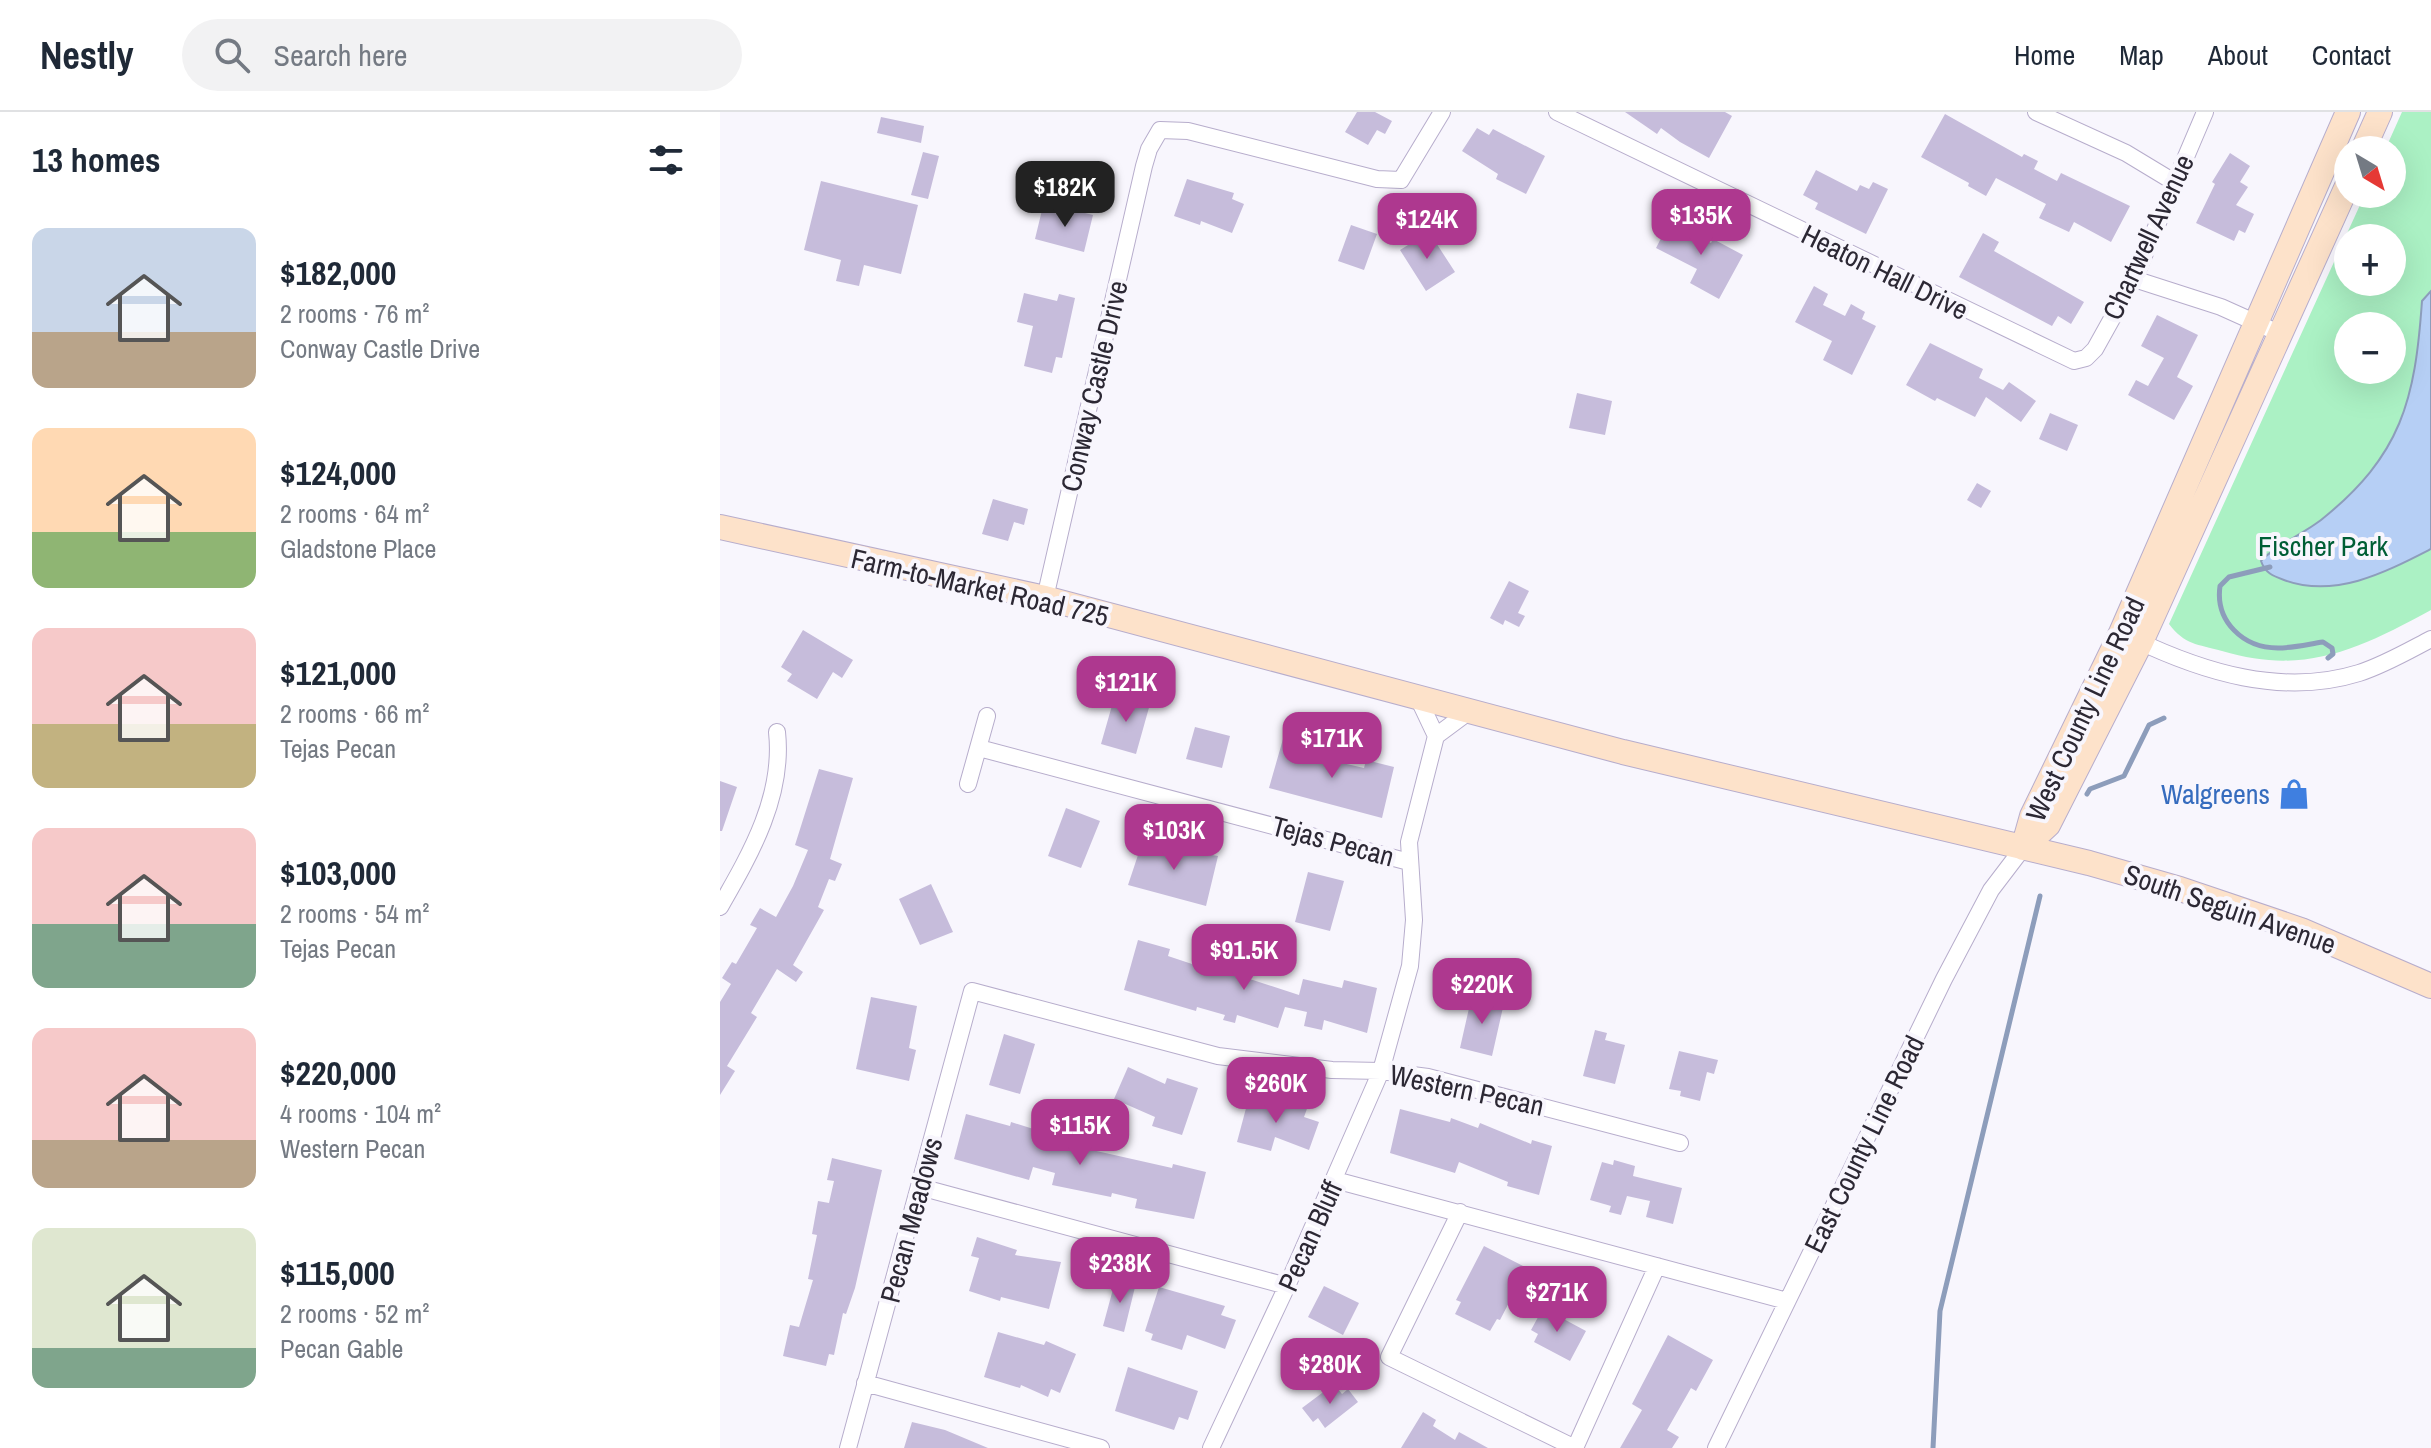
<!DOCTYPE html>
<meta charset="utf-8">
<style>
body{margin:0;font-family:"Archivo Narrow",sans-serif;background:#f2f2f3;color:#1f2937;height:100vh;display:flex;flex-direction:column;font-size:30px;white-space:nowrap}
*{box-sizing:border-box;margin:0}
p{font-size:26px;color:#747a83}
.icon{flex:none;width:44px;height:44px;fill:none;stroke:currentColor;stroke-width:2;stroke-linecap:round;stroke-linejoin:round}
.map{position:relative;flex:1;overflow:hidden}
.details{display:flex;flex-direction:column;background:#fff;width:720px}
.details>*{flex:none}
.needle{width:52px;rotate:142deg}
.buttons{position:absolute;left:1614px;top:24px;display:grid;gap:16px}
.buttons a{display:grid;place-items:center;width:72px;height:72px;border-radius:50%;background:#fff;box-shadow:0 8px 32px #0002;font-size:40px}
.price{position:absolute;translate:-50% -68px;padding:0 18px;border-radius:16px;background:#ae388f;color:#fff;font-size:26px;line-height:52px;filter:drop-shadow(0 2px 4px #0008)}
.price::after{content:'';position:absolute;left:50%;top:48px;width:24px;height:18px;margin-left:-12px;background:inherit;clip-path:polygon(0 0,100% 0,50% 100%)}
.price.selected{background:#222;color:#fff}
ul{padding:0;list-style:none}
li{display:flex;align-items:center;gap:24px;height:200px;padding:0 32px}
li span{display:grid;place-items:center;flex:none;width:224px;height:160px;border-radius:16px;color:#555}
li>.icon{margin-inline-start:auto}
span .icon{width:96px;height:96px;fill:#fffc;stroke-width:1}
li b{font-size:34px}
h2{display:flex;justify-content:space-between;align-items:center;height:96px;padding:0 32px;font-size:34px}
header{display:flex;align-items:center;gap:48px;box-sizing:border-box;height:112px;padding:0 40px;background:#fff;border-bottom:2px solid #e0e1e3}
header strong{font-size:38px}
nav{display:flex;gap:44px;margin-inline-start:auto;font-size:28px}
.search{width:560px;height:72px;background:#f2f2f3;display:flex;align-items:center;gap:20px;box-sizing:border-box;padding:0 28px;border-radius:44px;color:#747a83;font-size:30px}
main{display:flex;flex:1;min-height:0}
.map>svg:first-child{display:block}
.green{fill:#abf1c4;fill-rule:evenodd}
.water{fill:#b6cff5;stroke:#8d9dbb;stroke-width:2}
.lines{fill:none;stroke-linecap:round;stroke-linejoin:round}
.stream{stroke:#8d9dbb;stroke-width:5}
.building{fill:#c6bcdb}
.street-casing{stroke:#b7adcc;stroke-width:18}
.secondary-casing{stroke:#b7adcc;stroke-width:26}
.street{stroke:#fff;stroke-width:16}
.secondary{stroke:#fde2ca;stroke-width:24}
.labels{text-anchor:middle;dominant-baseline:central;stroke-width:8;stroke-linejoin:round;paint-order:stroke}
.street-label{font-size:28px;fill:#2c2834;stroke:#f8f6fd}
.park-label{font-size:28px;fill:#005e35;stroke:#f8f6fd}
.shop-label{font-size:28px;fill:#366cbe;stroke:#f8f6fd;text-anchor:end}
</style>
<header>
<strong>Nestly</strong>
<div class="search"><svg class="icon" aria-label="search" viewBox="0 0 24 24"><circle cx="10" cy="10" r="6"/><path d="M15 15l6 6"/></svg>Search here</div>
<nav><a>Home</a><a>Map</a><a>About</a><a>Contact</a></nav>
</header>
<main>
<section class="details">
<h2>13 homes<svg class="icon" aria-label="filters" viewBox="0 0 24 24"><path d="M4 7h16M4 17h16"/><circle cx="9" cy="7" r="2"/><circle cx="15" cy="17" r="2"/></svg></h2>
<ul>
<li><span style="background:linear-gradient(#c9d6e8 65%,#b9a48a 0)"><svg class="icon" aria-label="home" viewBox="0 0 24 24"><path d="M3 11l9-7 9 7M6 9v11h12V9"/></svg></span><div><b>$182,000</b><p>2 rooms · 76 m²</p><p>Conway Castle Drive</p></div></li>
<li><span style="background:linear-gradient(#ffd9b3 65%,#8fb573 0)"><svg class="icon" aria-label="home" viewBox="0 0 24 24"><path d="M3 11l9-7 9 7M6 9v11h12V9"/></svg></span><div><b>$124,000</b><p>2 rooms · 64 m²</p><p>Gladstone Place</p></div></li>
<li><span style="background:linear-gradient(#f6c9c9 60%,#c2b280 0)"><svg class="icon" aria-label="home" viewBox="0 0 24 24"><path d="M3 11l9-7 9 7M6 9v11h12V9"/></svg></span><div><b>$121,000</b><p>2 rooms · 66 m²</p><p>Tejas Pecan</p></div></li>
<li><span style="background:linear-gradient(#f6c9c9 60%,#7fa58c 0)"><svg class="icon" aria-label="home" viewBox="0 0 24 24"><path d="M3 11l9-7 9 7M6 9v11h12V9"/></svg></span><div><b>$103,000</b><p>2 rooms · 54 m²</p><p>Tejas Pecan</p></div></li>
<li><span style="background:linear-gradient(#f6c9c9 70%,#b9a48a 0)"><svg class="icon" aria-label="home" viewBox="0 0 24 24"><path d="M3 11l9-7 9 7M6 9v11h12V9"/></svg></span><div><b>$220,000</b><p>4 rooms · 104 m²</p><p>Western Pecan</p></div></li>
<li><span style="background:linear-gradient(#dfe7d0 75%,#7fa58c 0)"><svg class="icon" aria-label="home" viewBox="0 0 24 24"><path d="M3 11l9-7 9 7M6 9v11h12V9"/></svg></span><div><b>$115,000</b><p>2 rooms · 52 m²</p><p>Pecan Gable</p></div></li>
</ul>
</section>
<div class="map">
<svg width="1711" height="1336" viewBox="0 0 1711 1336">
<rect width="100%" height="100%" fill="#f8f6fd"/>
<path class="green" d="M1682,0H1711V498C1639,537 1585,564 1502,539C1477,532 1465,533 1449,512L1645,82H1672V38H1665ZM1628,126H1672V170H1628ZM1628,214H1672V258H1628Z"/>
<path class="water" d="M1711,179V437C1666,460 1615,487 1564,468C1553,464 1545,461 1541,449C1550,437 1586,420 1601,408C1682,343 1695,288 1702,189Z"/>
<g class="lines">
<path class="stream" d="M1550,455L1509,465L1500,474C1495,509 1523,536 1558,536C1573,536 1589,532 1603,530L1612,536L1613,542L1608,546
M1367,682L1370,677L1404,664L1429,613L1444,606
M1213,1336L1220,1199L1320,784"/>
</g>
<path class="building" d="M637,0H655L672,9L665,22L657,18L648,33L625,20Z
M905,0H1005L1012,4L989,46L960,30L941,16L937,22Z
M1225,2L1302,45L1304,42L1318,49L1314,57L1337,69L1341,61L1410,94L1391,130L1354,110L1349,120L1319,106L1326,92L1276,66L1266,84L1248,74L1249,71L1201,45Z
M161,5L204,14L201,31L157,21Z
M757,16L769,23L773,17L825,44L806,82L776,67L778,62L742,39Z
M203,40L219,44L208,87L191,83Z
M1510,41L1530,54L1520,70L1528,75L1516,93L1534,102L1525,121L1519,118L1514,129L1476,111L1495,72L1492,70Z
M1096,58L1137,79L1140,73L1149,77L1153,70L1168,77L1146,122L1095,97L1098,91L1083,83Z
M467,67L514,81L512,87L524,92L512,121L481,109L480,113L454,104Z
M101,69L198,93L181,162L144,153L139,174L116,169L121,148L84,138Z
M322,98L351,105L353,98L373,103L364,140L315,127Z
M952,105L966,112L963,117L991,131L993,127L1023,143L999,187L970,171L977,157L936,136Z
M631,113L657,122L644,158L618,149Z
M709,120L735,160L706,179L680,138Z
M1263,121L1279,130L1274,139L1364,190L1351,212L1338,204L1332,214L1239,165Z
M1094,174L1108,182L1103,193L1125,204L1131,192L1145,200L1142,207L1156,214L1132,263L1103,248L1112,229L1075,210Z
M304,181L337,189L339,182L355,186L342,246L336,245L332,261L304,254L313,214L297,210Z
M1437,203L1478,223L1457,265L1473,274L1454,308L1408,283L1416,268L1428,274L1444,246L1421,234Z
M1210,231L1263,257L1259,266L1283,278L1289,270L1316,289L1301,310L1266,285L1255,305L1217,286L1215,289L1186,273Z
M857,281L892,289L885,323L849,316Z
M1330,301L1358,313L1347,339L1319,327Z
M1257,371L1271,379L1261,396L1247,388Z
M273,387L308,397L304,413L294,410L288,429L262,422Z
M789,469L809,479L798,501L805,504L799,515L785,508L783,513L770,506Z
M83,518L133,548L122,566L113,560L97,587L67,569L72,562L61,555Z
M395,583L430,592L416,642L381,632Z
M475,615L510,624L502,656L466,647Z
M563,627L595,636L592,644L644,656L646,648L674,655L662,706L549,676Z
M99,657L133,666L110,747L122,752L115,769L109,767L98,795L104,798L73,853L83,860L76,870L57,857L31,901L37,905L7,954L15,959L0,983V890L11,872L2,866L12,850L16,852L37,816L30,813L40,796L56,805L73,774L88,738L75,733Z
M0,669L17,675L2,719H0Z
M346,696L380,709L361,756L328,744Z
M424,725L463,738L498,744L486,794L408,773Z
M588,760L624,769L610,819L575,810Z
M211,772L233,820L200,833L179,787Z
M418,828L450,837L448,844L475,853L477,845L491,850L490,854L579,883L583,867L622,876L624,868L657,876L647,921L604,908L602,918L584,914L587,900L565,895L558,916L517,903L515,911L503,908L505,903L477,895L476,899L404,878Z
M752,883L784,891L772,944L740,936Z
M151,885L197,894L189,936L196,938L189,969L136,957Z
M875,918L887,921L885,928L905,933L895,972L863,964Z
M284,922L315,932L300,982L269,973Z
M959,939L998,948L994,962L987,960L980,989L960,984L961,979L949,977Z
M408,955L445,972L447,966L478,976L462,1023L432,1014L435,1005L394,987Z
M529,985L571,996L574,989L588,994L584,1005L599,1010L589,1038L555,1025L551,1039L517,1030Z
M680,997L730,1010L731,1006L758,1016L760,1011L811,1032L812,1028L832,1034L819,1083L787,1074L788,1070L739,1050L735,1061L670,1041Z
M246,1002L290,1014L291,1010L323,1020L322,1024L372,1038L452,1056L453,1052L486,1060L474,1107L415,1096L417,1087L392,1081L391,1085L332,1073L335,1061L313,1055L309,1068L234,1047Z
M112,1046L162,1058L135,1176L126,1202L123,1201L114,1243L109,1242L106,1254L63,1244L70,1213L79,1215L93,1168L88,1167L97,1123L92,1122L98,1089L109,1091L114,1069L107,1068Z
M894,1048L915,1054L913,1064L962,1076L953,1112L926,1105L930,1089L907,1084L901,1103L889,1100L891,1094L870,1088L882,1050L893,1053Z
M257,1125L297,1138L295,1143L341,1150L329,1197L281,1185L280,1189L249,1179L259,1146L251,1144Z
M764,1134L807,1156L780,1208L777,1207L770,1219L735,1202L741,1190L736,1188Z
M396,1166L416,1171L404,1220L383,1214Z
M604,1174L639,1191L623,1223L588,1205Z
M439,1175L505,1194L501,1203L516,1208L505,1237L467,1223L462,1238L431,1228L433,1222L425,1219Z
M823,1196L866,1219L850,1249L814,1230L818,1222L811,1218Z
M278,1220L324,1233L326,1229L356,1242L340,1281L331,1277L328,1285L301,1273L300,1276L264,1265Z
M948,1223L993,1248L976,1279L971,1276L947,1318L959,1325L952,1336H900L922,1298L912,1292Z
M408,1255L478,1279L468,1308L459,1305L454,1318L395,1299Z
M614,1272L622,1282L628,1277L638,1290L605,1316L598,1306L593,1310L582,1296Z
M703,1300L716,1308L713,1314L735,1328L739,1320L768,1336H681Z
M192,1310L225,1318L268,1336H184Z"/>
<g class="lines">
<defs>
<path id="street" d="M837,0L1354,249L1366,246L1375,237L1414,167L1485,0
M1316,0L1406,41L1454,70
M1414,167L1501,195L1561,222
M325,486L424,54L429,37L440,18L468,19L657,67L681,68L722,0
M1414,527C1483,560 1562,585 1639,561C1664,553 1688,539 1711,527
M698,586L716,624
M259,636L689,750
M248,672L267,604
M0,795C31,741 64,684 57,620
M615,1068L1067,1189
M200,1075L567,1174
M740,1100L669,1245L855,1336
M145,1271L381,1336
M128,1336L252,879L498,944L612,958L661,959L708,965L960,1031
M491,1336L567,1174L661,959L690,854L694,808L689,730L716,624L751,598
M855,1336L937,1154
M996,1336L1224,867L1271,778L1303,736"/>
<path id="secondary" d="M1643,38L1660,0
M0,415L325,486L903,640L1369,751L1460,777L1581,818L1711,874
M1303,736L1312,704L1401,521L1628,0
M1303,736L1328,713L1421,530L1628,72"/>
</defs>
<use href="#street" class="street-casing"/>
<use href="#secondary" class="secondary-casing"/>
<use href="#street" class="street"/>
<use href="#secondary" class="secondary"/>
</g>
<defs>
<symbol id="shop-bare" viewBox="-9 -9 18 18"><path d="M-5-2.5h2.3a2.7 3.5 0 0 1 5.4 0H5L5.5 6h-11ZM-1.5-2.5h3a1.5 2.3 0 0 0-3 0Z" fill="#3f7fe0" stroke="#f8f6fd" stroke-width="2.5" paint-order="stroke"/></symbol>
</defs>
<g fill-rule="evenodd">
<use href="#shop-bare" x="1552" y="660" width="44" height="44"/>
</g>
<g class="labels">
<g class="street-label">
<text transform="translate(1428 125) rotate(-65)">Chartwell Avenue</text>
<text transform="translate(1165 160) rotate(26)">Heaton Hall Drive</text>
<text transform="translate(374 274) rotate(-77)">Conway Castle Drive</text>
<text transform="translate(260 475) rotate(13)">Farm-to-Market Road 725</text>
<text transform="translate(1365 597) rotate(-65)">West County Line Road</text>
<text transform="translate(613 729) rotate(15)">Tejas Pecan</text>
<text transform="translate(1510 797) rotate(19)">South Seguin Avenue</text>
<text transform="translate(747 978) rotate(12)">Western Pecan</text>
<text transform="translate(1144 1032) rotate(-64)">East County Line Road</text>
<text transform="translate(191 1108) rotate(-75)">Pecan Meadows</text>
<text transform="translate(590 1124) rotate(-66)">Pecan Bluff</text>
</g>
<g class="park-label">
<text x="1603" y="434">Fischer Park</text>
</g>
<g class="shop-label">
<text x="1550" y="682">Walgreens</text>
</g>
</g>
</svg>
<div class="buttons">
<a><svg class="needle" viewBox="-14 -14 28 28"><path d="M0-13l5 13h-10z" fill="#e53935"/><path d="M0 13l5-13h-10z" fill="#747a83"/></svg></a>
<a>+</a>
<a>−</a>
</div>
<b class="price selected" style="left:345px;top:117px">$182K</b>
<b class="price" style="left:981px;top:145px">$135K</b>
<b class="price" style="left:707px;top:149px">$124K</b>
<b class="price" style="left:406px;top:612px">$121K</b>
<b class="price" style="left:612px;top:668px">$171K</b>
<b class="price" style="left:454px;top:760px">$103K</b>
<b class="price" style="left:524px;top:880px">$91.5K</b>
<b class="price" style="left:762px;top:914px">$220K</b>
<b class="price" style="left:556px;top:1013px">$260K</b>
<b class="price" style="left:360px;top:1055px">$115K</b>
<b class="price" style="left:400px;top:1193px">$238K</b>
<b class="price" style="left:837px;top:1222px">$271K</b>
<b class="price" style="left:610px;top:1294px">$280K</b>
</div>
</main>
